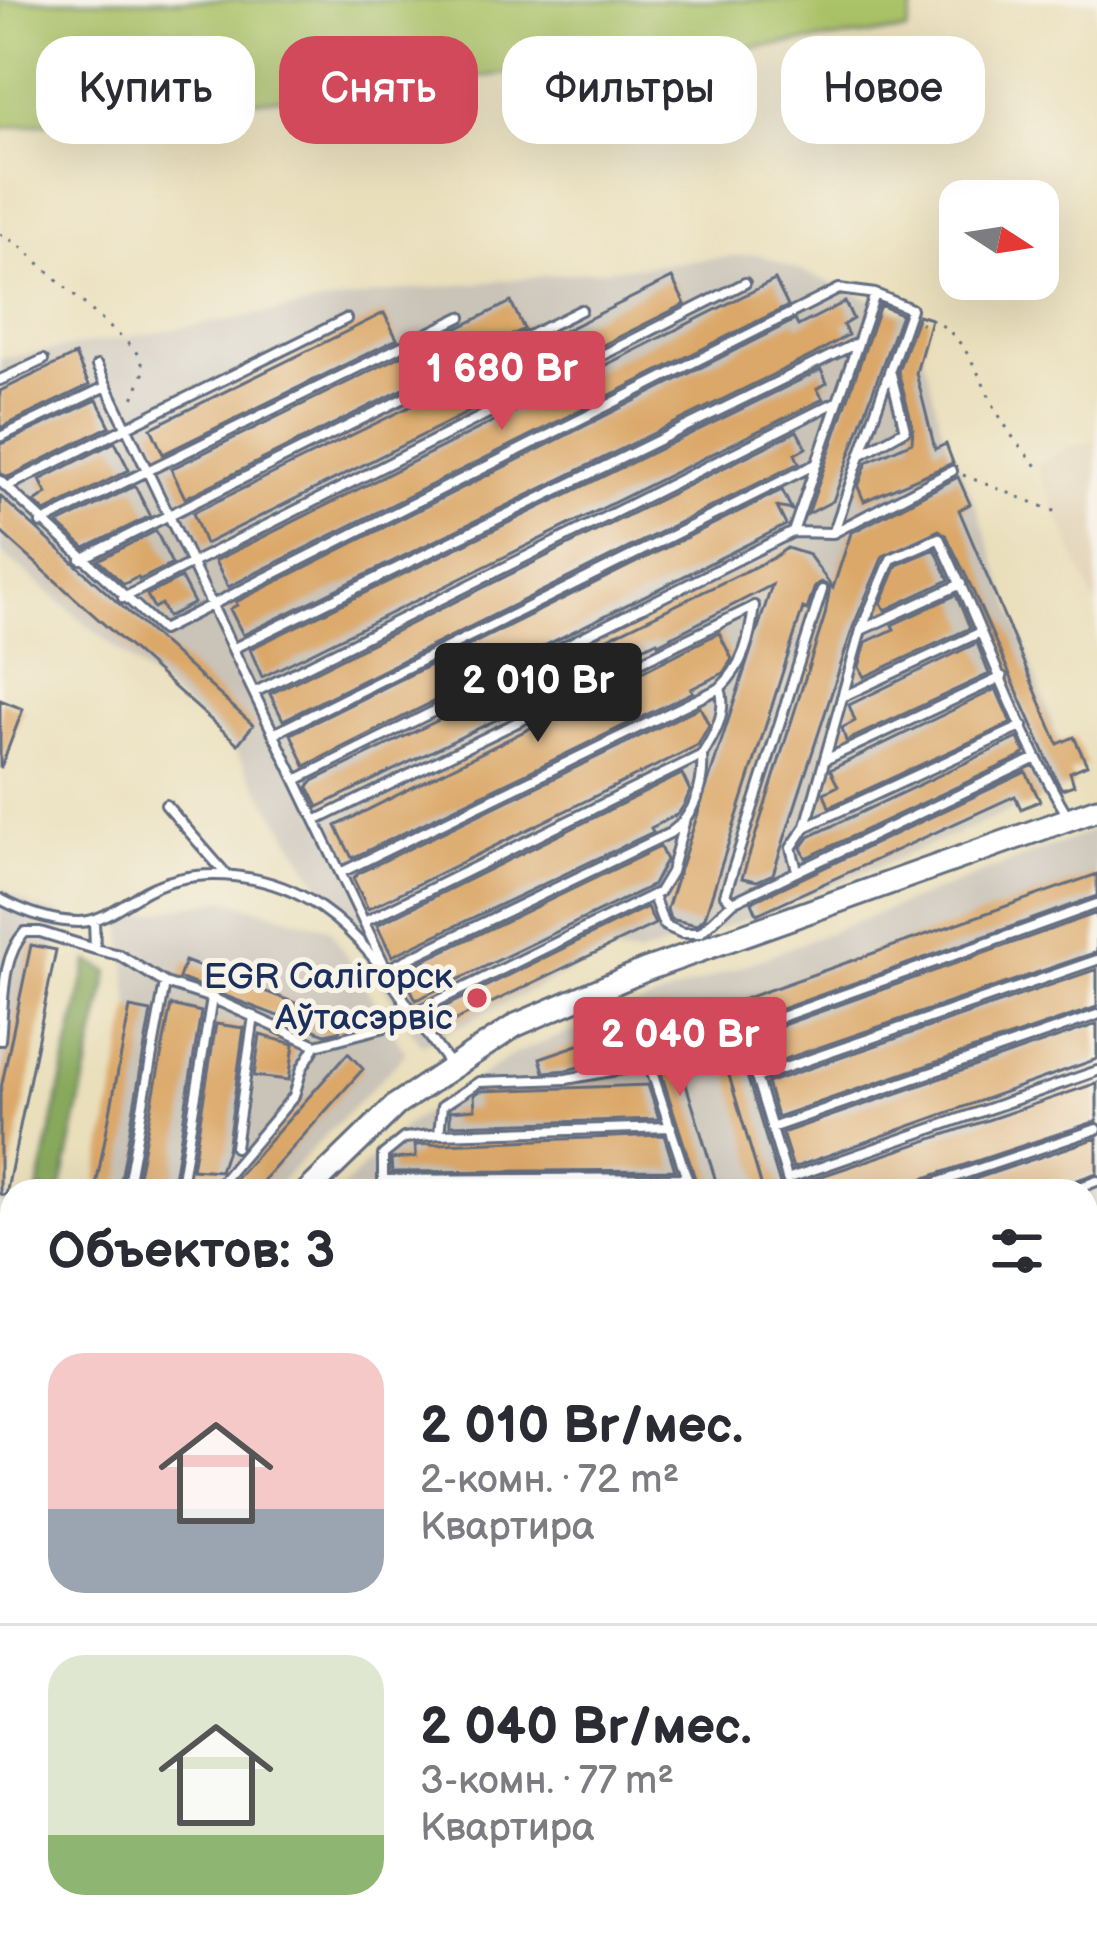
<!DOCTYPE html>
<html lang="ru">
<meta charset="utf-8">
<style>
body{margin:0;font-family:"Balsamiq Sans",sans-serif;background:#f2f2f3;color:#2b2b33;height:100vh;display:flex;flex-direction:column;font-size:45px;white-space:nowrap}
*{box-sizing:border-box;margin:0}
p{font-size:39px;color:#7c7c81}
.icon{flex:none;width:66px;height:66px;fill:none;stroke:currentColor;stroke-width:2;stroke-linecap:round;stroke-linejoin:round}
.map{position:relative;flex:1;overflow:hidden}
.side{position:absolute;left:0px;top:1179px;width:1098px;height:771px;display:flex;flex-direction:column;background:#fff;border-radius:36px 36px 0 0;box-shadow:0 12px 48px #0002}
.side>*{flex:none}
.hud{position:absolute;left:36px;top:36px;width:1026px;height:108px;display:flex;gap:24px}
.needle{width:78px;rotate:102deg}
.controls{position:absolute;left:939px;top:180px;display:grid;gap:24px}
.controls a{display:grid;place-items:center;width:120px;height:120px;border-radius:24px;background:#fff;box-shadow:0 12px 48px #0002;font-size:60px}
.price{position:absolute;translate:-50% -102px;padding:0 27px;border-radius:12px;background:#d1495b;color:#fff;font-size:39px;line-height:78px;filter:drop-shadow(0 3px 6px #0008)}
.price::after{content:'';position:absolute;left:50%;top:72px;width:36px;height:27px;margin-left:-18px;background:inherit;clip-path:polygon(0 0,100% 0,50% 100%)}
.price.on{background:#222;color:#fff}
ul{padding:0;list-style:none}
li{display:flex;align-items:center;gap:36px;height:300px;padding:0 48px}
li+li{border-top:3px solid #e1e1e2}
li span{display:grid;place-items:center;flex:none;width:336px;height:240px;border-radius:36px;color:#555}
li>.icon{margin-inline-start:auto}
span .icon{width:144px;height:144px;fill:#fffc;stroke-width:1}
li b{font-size:51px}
h2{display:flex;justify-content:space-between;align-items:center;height:144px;padding:0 48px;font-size:51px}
.pill{padding:0 42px;border-radius:36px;background:#fff;box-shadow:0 12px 48px #0002;font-size:42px;line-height:108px}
.pill.on{background:#d1495b;color:#fff}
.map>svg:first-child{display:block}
.built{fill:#e1d2b6}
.industrial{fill:#c9c3b8}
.green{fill:#abc368;stroke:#637963;stroke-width:3}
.forest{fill:#88a95c;stroke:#526c5d;stroke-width:3}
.building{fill:#dba869}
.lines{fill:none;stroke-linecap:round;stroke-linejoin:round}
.service-casing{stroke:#636d7f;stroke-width:14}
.secondary-casing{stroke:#636d7f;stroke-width:27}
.path{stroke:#636d7f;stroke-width:3;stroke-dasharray:3 9;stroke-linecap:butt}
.service{stroke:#fff;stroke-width:8}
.secondary{stroke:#fff;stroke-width:21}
.poi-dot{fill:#d1495b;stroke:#f7f3e8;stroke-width:4.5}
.labels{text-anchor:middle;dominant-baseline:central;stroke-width:10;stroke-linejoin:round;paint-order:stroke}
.poi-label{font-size:36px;fill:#1b2f5e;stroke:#f7f3e8;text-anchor:end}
</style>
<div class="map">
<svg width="1097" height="1949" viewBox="0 0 1097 1949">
<rect width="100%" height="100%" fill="#f7f3e8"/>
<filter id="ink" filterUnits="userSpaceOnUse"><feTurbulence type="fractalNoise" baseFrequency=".00833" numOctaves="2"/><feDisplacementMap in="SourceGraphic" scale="24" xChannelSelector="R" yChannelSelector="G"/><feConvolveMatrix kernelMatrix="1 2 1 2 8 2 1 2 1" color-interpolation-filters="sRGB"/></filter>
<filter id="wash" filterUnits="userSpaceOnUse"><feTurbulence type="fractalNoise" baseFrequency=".004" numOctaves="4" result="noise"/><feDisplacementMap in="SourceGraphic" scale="48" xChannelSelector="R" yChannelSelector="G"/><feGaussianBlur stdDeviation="2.7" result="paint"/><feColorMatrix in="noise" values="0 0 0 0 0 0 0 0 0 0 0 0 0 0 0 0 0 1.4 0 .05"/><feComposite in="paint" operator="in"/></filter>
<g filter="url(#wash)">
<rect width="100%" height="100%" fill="#eadfbb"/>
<path class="built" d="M1097,441V609L1037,466L1066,448Z"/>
<path class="industrial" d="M758,254L914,316L941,425L977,508L1074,785L766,913L637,956L609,952L421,1045L232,746L0,551V359L398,291Z
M1097,829V1515L1086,1519V1191H339L406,1125L514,1054Z
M0,888L36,908L62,914L0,1222Z
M224,899L329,928L406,1053L271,1191H95L130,1008L122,919Z
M12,1811V1938H634L625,1949H0V1841Z"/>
<path class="green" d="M0,0H915L907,31L0,128Z"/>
<path class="forest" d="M88,961L109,971L61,1191H38Z
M12,1315V1548L0,1566V1371Z"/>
<g id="blocks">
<path class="building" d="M672,278L685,304L205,544L193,513Z
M775,280L788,306L228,587L215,561Z
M511,302L524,329L185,498L171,469Z
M845,302L853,319L843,325L848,335L813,355L243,635L230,609L237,605L236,602L795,320L798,326Z
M880,305L901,314L833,501L808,514Z
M384,313L397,339L163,454L151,428Z
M918,315L931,319L916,373L935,449L946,444L953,463L864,501L858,487L867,462L912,442L913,428L898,371Z
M75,355L89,385L0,428V391Z
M821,370L827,383L817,389L823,399L262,677L250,649Z
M97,400L110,426L8,477L0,473V445Z
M797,431L806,448L795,454L799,463L283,720L270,694Z
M115,442L129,470L45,512L35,502L47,494L40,480Z
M958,477L970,504L959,510L1058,744L1074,737L1087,765L1070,772L1074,785L1062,789L1057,781L968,580L946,535L939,530L883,556L853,627L773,874L757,881L742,878L825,615L830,587L821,582L815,586L807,610L803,608L705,917L697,925L670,919L667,909L772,585L658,644L657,641L318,807L308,787L313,781L773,558L787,548L809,555L833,588L851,533Z
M135,486L150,516L85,548L58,524Z
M782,490L792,510L777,507L786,525L305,766L291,734Z
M0,496L253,725L238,744L0,531Z
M156,531L172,564L139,580L138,577L124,584L98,560Z
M935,549L949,580L885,610L881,603L897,565Z
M181,578L194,603L167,617L161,604L154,608L147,595Z
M956,595L970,628L864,677L859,667L866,642L894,629L892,625Z
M719,633L732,659L723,673L691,689L693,692L352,858L336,826Z
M977,643L989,674L846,741L842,728L855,721L849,705Z
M996,689L1011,723L829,807L824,793L838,786L830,770Z
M0,700L23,709L1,767H0Z
M700,707L709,725L698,745L368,909L353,878L359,873Z
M1018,738L1025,753L1020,757L806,858L801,848L809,837Z
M1026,772L1040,801L1021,809L1015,796L757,914L752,902Z
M682,774L690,791L684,805L678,814L651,828L653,832L392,956L377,925Z
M660,847L666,860L653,885L416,1000L402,971Z
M1097,874V896L737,1025L734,1033L782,1191H763L710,1011Z
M647,907L655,924L435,1030L428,1020L426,1016Z
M1097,913V952L762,1067L752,1036Z
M31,945L56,950L6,1195L0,1194V1093Z
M185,961L343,1021L339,1031L325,1034L179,978Z
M1097,969V1007L777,1117L767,1083Z
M171,1005L201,1012L172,1191H135Z
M662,1007L719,1191H699L642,1014Z
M130,1008L151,1012L119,1191H95Z
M625,1017L636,1050L568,1070L544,1072L540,1058L610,1034L607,1024Z
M216,1024L244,1028L227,1150L220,1171L192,1169Z
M1097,1024V1059L793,1168L782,1133Z
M260,1035L294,1044L289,1080L254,1076Z
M348,1053L363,1069L254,1191H225Z
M1097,1083V1121L910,1183L905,1191H799L798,1184Z
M648,1085L659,1119L450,1125V1111L475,1109L474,1095L480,1091Z
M664,1135L675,1170L392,1172L391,1159L416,1157L415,1145Z
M1097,1138V1173L1047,1191H939Z"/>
</g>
</g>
<g filter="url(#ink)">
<use href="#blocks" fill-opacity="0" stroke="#636d7f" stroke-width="3"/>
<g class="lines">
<defs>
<path id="service" d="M97,366L395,987
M0,380L43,360
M0,437L107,386
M860,455L905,430L891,374
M0,481L162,630L839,289L875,294L793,532
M6,487L346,319
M41,523L461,317
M834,531L911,309L875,294
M81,559L581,310
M822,590L725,895L733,902L1034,759
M123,598L745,283
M861,630L961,584
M234,648L857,343
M255,692L834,403
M842,697L981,632
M275,733L814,465
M829,758L1002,677
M298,779L793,532L833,533L952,471
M166,805L225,873
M317,820L753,607
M807,826L1023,726
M797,870L791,848L806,826L861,630L891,559L939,538C984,631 1016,730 1069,818
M342,872L720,688C744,665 750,638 754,606
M653,896L664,925L682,933H700L733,902
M0,899C23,911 52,922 79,922C102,922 126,902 146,891C200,863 273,874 321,908C378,947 408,1012 450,1064
M366,921L702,755C714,736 728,711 720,688
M95,949L119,955L165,983L212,998L316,1045L385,1027L659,892L671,872L684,823
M389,968L670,833C695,816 704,785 702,756
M633,1014L691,1191
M0,1040C4,1006 0,958 25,932H40L95,949L94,920
M651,1064L566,1079L479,1082L442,1106L439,1134L404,1138L383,1155V1180L687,1178
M756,1078L1097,960
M771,1128L1097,1015
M439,1134L671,1127
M235,1147L254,1016
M787,1179L1097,1071
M127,1191L165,983
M180,1191L212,998
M214,1191L294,1096L302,1068L316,1045
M791,1191L742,1031L1097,904
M913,1191L1097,1129
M1069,1191L1097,1181
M1086,1250H1097
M1086,1302L1097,1301
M1086,1349H1097
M1086,1432L1097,1433
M1086,1540L1097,1528
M0,1879L12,1850
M0,1912L12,1919
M43,1938L61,1949
M139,1938L157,1949
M239,1938L257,1949
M258,1938L326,1949
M550,1949L559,1938
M751,1949L760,1938"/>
<path id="secondary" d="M308,1191L396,1105L516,1025L645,970L1097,809
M0,1748L12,1721"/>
</defs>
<use href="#service" class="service-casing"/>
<use href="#secondary" class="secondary-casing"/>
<path class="path" d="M0,234L18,244L135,350L145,369L131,404
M920,324L931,319C973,339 982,393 1007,428C1015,442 1027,454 1037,466
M963,475L1057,512"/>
<use href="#service" class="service"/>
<use href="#secondary" class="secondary"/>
</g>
</g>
<circle class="poi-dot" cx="477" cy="998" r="12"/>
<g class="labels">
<g class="poi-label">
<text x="453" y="977">EGR Салігорск<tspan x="453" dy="41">Аўтасэрвіс</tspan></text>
</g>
</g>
</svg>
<div class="controls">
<a><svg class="needle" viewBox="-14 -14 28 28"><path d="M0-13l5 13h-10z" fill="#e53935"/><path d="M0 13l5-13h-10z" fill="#7c7c81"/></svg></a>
</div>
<b class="price" style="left:502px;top:433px">1 680 Br</b>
<b class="price on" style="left:538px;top:745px">2 010 Br</b>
<b class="price" style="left:680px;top:1099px">2 040 Br</b>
<div class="hud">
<a class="pill">Купить</a>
<a class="pill on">Снять</a>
<a class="pill">Фильтры</a>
<a class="pill">Новое</a>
</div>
<section class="side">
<h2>Объектов: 3<svg class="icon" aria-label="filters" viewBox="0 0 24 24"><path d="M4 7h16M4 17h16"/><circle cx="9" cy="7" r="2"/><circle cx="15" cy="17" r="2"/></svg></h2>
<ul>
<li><span style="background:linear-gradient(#f6c9c9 65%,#9aa5b1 0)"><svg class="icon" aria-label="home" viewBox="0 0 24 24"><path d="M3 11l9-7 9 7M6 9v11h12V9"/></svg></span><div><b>2 010 Br/мес.</b><p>2-комн. · 72 m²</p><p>Квартира</p></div></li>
<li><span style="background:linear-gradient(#dfe7d0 75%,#8fb573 0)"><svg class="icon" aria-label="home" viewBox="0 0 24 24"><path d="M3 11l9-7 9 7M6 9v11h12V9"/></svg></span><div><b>2 040 Br/мес.</b><p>3-комн. · 77 m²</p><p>Квартира</p></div></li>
</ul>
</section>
</div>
